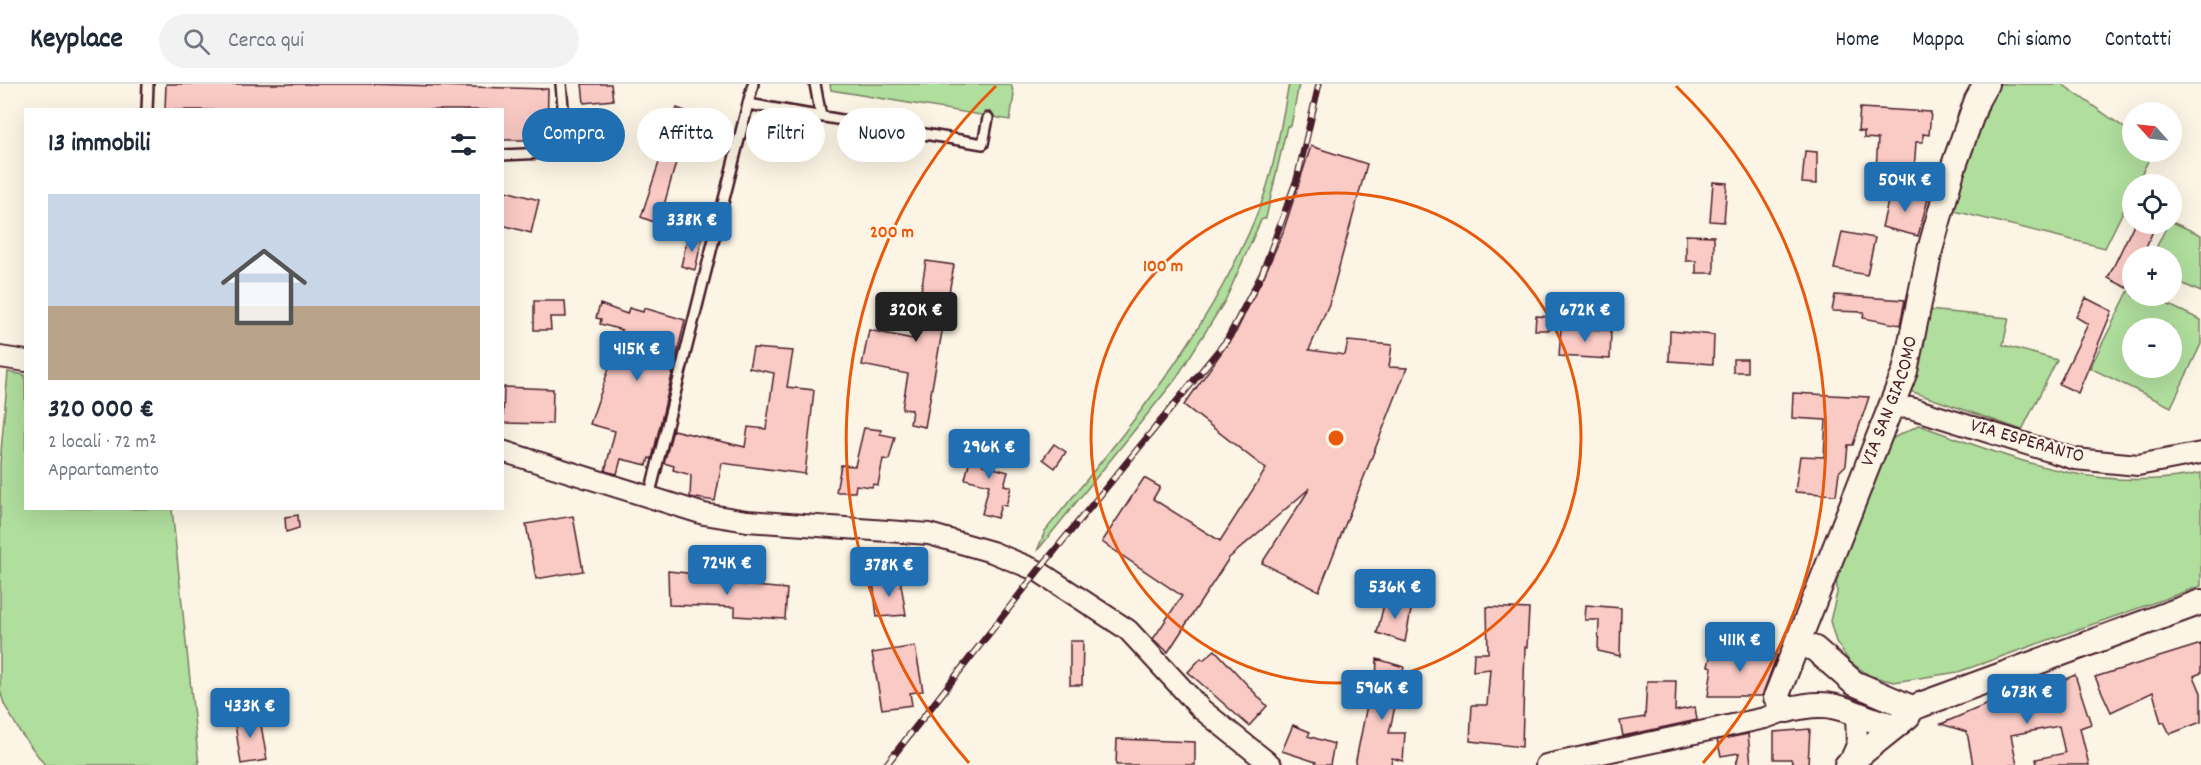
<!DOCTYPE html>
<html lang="it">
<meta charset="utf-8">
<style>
body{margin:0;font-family:Dekko,sans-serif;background:#f2f2f3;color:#1f2937;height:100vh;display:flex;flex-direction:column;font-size:22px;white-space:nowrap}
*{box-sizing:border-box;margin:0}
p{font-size:20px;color:#747a83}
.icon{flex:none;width:33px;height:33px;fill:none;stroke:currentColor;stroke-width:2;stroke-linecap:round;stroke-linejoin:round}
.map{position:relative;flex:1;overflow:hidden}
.details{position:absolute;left:24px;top:24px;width:480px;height:402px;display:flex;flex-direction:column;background:#fff;border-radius:0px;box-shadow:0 6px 24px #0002}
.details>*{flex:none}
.guide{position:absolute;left:522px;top:24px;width:570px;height:54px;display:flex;gap:12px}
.needle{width:39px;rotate:297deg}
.buttons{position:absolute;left:2122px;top:18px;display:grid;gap:12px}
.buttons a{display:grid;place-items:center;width:60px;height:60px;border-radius:50%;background:#fff;box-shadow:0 6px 24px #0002;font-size:30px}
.price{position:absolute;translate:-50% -51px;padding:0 14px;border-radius:6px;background:#1f6fb2;color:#fff;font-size:20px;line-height:39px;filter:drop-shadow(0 2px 3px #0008)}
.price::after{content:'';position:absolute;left:50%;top:36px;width:18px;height:14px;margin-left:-9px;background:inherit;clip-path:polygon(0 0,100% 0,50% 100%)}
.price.active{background:#222;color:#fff}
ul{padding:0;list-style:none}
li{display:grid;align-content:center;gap:12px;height:318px;padding:0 24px}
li+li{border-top:2px solid #e0e1e3}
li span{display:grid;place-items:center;height:186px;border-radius:0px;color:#555}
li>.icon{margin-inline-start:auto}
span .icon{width:108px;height:108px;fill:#fffc;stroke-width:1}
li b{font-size:26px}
h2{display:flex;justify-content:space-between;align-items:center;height:72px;padding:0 24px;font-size:26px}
.tag{padding:0 21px;border-radius:27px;background:#fff;box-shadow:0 6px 24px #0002;font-size:21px;line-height:54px}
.tag.active{background:#1f6fb2;color:#fff}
header{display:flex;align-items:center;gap:36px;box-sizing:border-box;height:84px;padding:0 30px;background:#fff;border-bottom:2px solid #e0e1e3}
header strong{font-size:28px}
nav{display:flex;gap:33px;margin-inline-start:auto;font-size:21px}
.search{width:420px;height:54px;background:#f2f2f3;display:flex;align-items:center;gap:15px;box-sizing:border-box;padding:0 21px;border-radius:33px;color:#747a83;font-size:22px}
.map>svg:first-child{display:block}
.green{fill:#afde9d;stroke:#7c7e64;stroke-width:1.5;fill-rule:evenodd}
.building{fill:#facac5;stroke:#4a1f2b;stroke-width:1.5}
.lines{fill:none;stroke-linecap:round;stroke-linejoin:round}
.service-casing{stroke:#4a1f2b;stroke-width:14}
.minor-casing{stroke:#4a1f2b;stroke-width:24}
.tertiary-casing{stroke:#4a1f2b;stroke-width:28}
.service{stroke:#fcf5e5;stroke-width:9}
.minor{stroke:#fcf5e5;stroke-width:20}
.tertiary{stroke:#fcf5e5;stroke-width:24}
.rail-casing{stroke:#4a1f2b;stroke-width:7}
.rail{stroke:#fcf5e5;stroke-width:4.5;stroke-dasharray:14;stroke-linecap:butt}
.ring{fill:none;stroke:#e8590c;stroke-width:3}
.labels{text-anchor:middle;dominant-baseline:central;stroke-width:4.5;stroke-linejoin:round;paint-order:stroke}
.street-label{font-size:20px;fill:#4a1f2b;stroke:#fcf5e5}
.centre{fill:#e8590c;stroke:#fcf5e5;stroke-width:3}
.ring-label{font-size:18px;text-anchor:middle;font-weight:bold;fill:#e8590c;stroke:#fcf5e5;stroke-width:4.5;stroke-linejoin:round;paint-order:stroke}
</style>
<header>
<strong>Keyplace</strong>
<div class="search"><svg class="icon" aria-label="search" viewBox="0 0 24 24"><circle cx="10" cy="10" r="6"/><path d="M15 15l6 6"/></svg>Cerca qui</div>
<nav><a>Home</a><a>Mappa</a><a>Chi siamo</a><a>Contatti</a></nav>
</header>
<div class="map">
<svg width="2201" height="681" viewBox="0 0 2201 681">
<rect width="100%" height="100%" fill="#fcf5e5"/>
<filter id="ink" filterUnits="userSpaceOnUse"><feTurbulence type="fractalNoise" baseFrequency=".0167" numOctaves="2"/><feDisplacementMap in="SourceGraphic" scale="12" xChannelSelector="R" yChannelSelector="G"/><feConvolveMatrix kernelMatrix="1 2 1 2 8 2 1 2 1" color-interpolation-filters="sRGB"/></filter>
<g filter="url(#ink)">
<path class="green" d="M830,0H1011L1014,11L1010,36L831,6Z
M1289,0H1299L1291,42H1287L1266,134L1261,136L1225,217L1175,296L1037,467L1045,447C1130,342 1211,248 1261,120C1275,83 1281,39 1289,0Z
M1997,0H2062L2133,50V68H2153L2136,100H2133V107L2105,164L1950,126Z
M2172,138L2201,151V208L2172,195V172H2152L2168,140Z
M2131,202L2133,203V212H2150L2201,236V260L2171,323L2090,284ZM2172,244V284H2133V244Z
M1928,226L2009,234L2003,261L2057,276L2022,346L1910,307Z
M8,288L25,291L26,424L172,425L199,681H45L20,648L4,620L0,606V379Z
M1919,341C2014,375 2099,411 2201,389V502L1958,588L1894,598L1870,592L1849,577L1836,558L1830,537L1837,509L1836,481L1887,361L1893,354Z"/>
<path class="building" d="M166,0H365L548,5L547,56H502V26H165Z
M582,0H611L613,16L584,19Z
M677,24L690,29L664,121L673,124L669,137H666L664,142L641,133Z
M1860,24L1931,28L1929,51L1923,50V58H1916L1914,88L1876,85L1878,55L1864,54V48L1858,47Z
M1311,62L1367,80L1329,220L1309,266L1345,271L1348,257L1392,261L1389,283L1407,284L1319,507L1262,479L1310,404L1229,474L1168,568L1153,555L1182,512L1102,458L1144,394L1160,403L1153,415L1220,457L1266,385L1184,321L1236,248L1268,183L1283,148Z
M1805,67L1817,68V100L1802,99Z
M1713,98L1727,99L1724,138L1710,137Z
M1891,105L1928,115L1918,152L1882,143Z
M502,106L539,116L531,149L502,141Z
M2134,140H2156L2142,172H2133V192L2127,204L2108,194Z
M1842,148L1875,154L1867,191L1834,185Z
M1686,151L1714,152V189H1696V177H1686Z
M688,152L702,155L695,186L681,182Z
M926,177L954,181L925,343L910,340L912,326L902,325L908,290L862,281L869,246L913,255Z
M1835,211L1905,216L1900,241L1863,234L1864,228L1832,227Z
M2086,214L2112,227L2078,309L2059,300L2088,240L2076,233Z
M534,217H565L566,233H550L551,246H534Z
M600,220L627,230L629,224L643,228L644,224L685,236L652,375L649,374L647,381L621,375L617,390L605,387L615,347L590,340L622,246L600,240L601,235L596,234Z
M1536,232L1551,233L1550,246H1535Z
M1561,244L1611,246L1610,275L1559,272Z
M1670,247L1714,251L1713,280L1669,277Z
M753,264L793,267L787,303L814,306L805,390L722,379L715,417L690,413L691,391L673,386L674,382L664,379L673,346L745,363L748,343L766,345L774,289L749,284Z
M1733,275H1747V288H1733Z
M504,303L553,305L552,340L503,339Z
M1793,309L1869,313L1853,361H1848L1846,381L1839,388L1836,411L1795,408L1800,372L1824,373L1826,336L1792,334Z
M864,344L881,346L880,350L895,353L889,376L883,375L878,401L873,400L872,403L856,401L855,408H836L841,381L855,382Z
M1054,360L1066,368L1055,384L1043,375Z
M973,363L1002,370L983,381L1008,388L1004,401L1011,403L1006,422L1001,421L997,434L982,430L989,401L965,395Z
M298,431L299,444L286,448L285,433Z
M573,432L583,487L536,495L526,440Z
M668,487L715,492V498L787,505L785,535L735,532V523L669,521Z
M900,494L906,531L877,533L873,498Z
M1385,516L1412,521L1405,558L1377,549Z
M1586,521L1621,524L1620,572L1598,567L1599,536H1585Z
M1487,523L1529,525L1527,563H1525L1522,663L1470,657L1472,621H1487L1490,585L1473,587L1474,569H1488Z
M1070,557H1083L1082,601H1070Z
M2201,560V589L2194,592L2201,609V638L2170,650L2164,638L2161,639L2153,608L2111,628L2095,593Z
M915,562L923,607L910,609L912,621L882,625L872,569Z
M1752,565L1777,571L1762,612H1708L1712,583L1708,582L1712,566L1750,571Z
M1215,566L1267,622L1249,642L1188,588L1201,574L1203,576Z
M1377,575L1404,583L1389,649H1405L1403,677L1392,674L1391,681H1355L1367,621L1376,623L1381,602L1376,597Z
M2075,591L2091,640L2080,644L2089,681H2037L2036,675L2065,669L2059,642L2011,651L2017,681H1973L1967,648L1941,640L1990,619L2052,601Z
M1647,597H1676L1675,627L1695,623L1697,636L1623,652L1620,637L1645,633Z
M259,629L267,676L241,680L234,633Z
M1293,641L1310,648L1308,652L1334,660L1330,681H1315L1316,678L1282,667Z
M1810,645L1808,680L1793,681L1791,675H1774V648Z
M1748,650L1751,681H1736L1739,669L1721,672L1717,656Z
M1117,655L1195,658V681H1116Z"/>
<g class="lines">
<defs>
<path id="service" d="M815,0L821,33
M748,20L983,60L988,34
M147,26L148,0
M502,71L567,68L561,0
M649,413L753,0"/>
<path id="minor" d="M0,273L26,277
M1891,323L1911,324L2075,375L2138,381L2201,369
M502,367L704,430L747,437L929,450L992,468L1038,487L1128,546L1201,625L1271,681
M1849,679L1857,661L1856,629
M1546,681L1765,634L1787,626"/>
<g id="tertiary">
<path d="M1797,558L1815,565L1854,599L1912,624"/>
<path id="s1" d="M1895,642C1849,633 1840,611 1787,626L1776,613L1905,287L1930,166L1952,87L1977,16L1986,0"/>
<path d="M1847,681L1908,632L1912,624L2201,518"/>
</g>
</defs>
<use href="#service" class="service-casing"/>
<use href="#minor" class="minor-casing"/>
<use href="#tertiary" class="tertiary-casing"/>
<use href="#service" class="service"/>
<use href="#minor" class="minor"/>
<use href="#tertiary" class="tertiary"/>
<defs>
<path id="rail" d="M886,681L1038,487L1227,256L1262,190L1297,95L1319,0"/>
</defs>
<use href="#rail" class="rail-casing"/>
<use href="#rail" class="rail"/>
</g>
</g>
<g class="ring">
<circle cx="1336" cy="354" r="245"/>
<path d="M969 679A490 490 0 0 1 996 2M1676 2A490 490 0 0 1 1703 679"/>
</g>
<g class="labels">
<g class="street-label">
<text stroke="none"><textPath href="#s1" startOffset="446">VIA SAN GIACOMO</textPath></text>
<text transform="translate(2027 358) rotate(16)">VIA ESPERANTO</text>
</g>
</g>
<circle cx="1336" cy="354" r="9" class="centre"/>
<g class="ring-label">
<text x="892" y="153">200 m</text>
<text x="1163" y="187">100 m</text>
</g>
</svg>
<div class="buttons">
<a><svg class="needle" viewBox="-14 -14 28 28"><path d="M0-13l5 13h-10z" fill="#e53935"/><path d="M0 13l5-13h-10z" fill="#747a83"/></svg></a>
<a><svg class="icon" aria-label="locate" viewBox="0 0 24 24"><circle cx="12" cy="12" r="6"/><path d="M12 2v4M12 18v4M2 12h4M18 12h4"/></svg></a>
<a>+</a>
<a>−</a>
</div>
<b class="price" style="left:1905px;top:129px">504K €</b>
<b class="price" style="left:692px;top:169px">338K €</b>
<b class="price active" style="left:916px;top:259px">320K €</b>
<b class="price" style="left:1585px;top:259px">672K €</b>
<b class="price" style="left:637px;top:298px">415K €</b>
<b class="price" style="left:989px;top:396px">296K €</b>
<b class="price" style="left:727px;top:512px">724K €</b>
<b class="price" style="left:889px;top:514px">378K €</b>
<b class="price" style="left:1395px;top:536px">536K €</b>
<b class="price" style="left:1740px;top:589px">411K €</b>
<b class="price" style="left:1382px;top:637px">596K €</b>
<b class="price" style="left:2027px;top:641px">673K €</b>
<b class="price" style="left:250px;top:655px">433K €</b>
<div class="guide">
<a class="tag active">Compra</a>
<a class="tag">Affitta</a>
<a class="tag">Filtri</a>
<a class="tag">Nuovo</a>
</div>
<section class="details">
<h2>13 immobili<svg class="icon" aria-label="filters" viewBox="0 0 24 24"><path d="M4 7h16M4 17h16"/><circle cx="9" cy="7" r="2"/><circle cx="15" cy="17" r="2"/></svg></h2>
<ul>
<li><span style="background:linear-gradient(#c9d6e8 60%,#b9a48a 0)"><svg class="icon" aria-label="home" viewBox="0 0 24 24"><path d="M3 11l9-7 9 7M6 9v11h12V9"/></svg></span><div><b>320 000 €</b><p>2 locali · 72 m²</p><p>Appartamento</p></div></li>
</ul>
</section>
</div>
